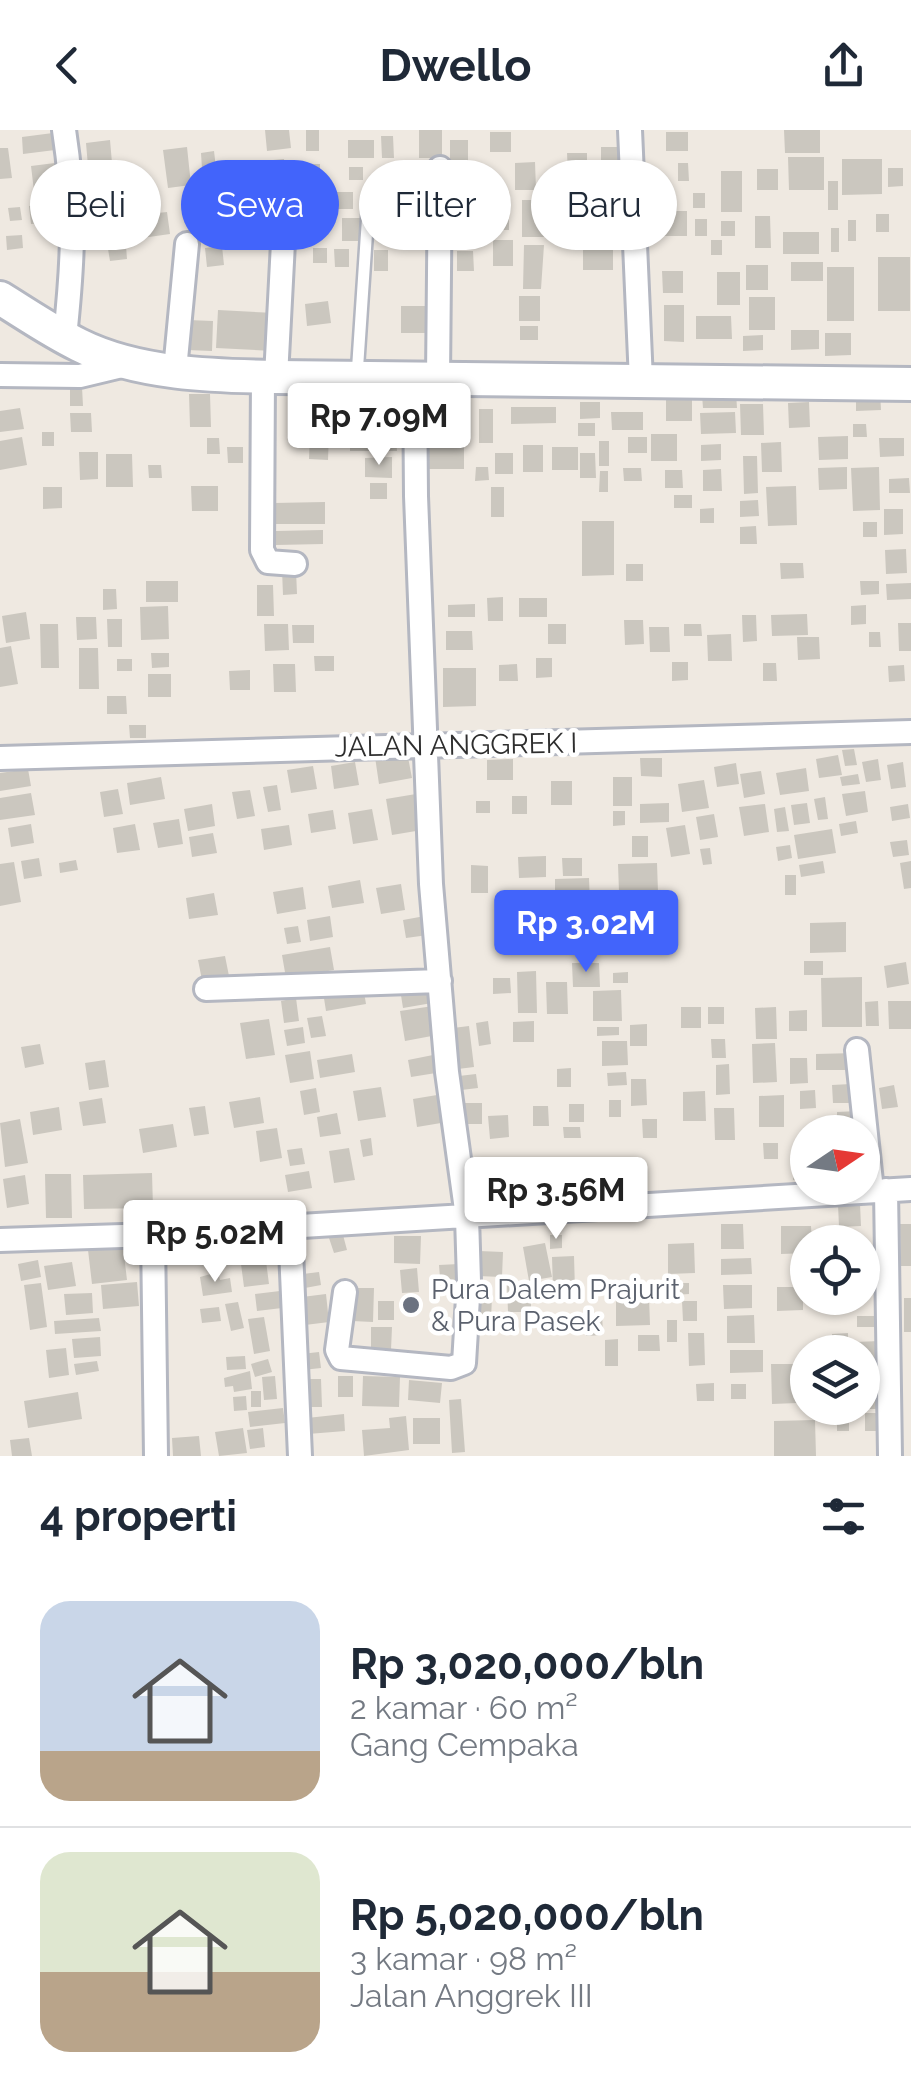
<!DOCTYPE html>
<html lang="id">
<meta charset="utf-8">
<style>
body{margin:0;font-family:Raleway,sans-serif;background:#f2f2f3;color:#1f2937;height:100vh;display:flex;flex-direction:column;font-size:38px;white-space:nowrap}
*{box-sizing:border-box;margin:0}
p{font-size:32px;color:#747a83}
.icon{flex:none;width:55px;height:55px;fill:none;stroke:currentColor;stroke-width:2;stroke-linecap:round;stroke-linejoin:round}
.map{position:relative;height:1326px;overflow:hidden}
.side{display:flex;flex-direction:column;background:#fff;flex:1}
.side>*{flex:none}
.banner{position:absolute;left:30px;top:30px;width:852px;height:90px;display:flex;gap:20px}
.needle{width:65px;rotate:77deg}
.controls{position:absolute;left:790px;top:985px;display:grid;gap:20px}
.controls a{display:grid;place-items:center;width:90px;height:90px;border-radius:50%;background:#fff;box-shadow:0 2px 8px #0004;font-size:50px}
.price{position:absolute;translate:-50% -85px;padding:0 22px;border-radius:10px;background:#fff;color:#222;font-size:32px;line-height:65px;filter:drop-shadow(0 2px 5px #0008)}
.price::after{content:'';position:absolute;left:50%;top:60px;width:30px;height:22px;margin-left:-15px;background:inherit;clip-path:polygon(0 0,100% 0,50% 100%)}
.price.on{background:#4264fb;color:#fff}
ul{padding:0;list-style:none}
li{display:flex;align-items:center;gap:30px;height:250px;padding:0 40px}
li+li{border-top:2px solid #e0e1e3}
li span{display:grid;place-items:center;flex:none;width:280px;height:200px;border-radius:30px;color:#555}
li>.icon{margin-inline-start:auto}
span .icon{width:120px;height:120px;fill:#fffc;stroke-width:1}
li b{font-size:42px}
h2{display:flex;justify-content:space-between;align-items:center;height:120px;padding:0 40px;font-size:42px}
.chip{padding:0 35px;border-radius:45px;background:#fff;box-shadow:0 2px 8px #0004;font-size:35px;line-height:90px}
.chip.on{background:#4264fb;color:#fff}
header{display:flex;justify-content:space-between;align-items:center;height:130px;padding:0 40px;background:#fff;font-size:45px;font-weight:700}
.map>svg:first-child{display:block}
.building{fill:#cbc7bf}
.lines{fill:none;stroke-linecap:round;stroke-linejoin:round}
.lane-casing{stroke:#b4b7c1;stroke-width:16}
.street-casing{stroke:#b4b7c1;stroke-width:28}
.secondary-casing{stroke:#b4b7c1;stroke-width:38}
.lane{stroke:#fff;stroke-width:11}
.street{stroke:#fff;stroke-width:22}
.secondary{stroke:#fff;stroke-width:32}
.worship-dot{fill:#6b7280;stroke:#fff;stroke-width:4}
.labels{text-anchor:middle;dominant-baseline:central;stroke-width:9;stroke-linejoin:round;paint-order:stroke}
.street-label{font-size:28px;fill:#2e2e2e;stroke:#fff}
.worship-label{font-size:28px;fill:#5b616d;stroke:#fff;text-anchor:start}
</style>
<header><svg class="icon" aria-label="back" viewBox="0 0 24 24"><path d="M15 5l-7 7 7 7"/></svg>Dwello<svg class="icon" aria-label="share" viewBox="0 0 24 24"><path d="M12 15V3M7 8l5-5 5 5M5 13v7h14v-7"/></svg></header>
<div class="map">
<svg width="911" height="1326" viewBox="0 0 911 1326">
<rect width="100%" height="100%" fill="#efe9e1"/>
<path class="building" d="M265,0H289L291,18L267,21Z
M306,0H319V21H306Z
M419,0H442V28H419Z
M784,0H820V23H785Z
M490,2H511V22H490Z
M666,2H688V21H666Z
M53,3L55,20L23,24L22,7Z
M381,6H393L394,28H382Z
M110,10L112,33L88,36L86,13Z
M348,10H374V28H348Z
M450,10H468V31H450Z
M187,17L191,55L168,58L163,20Z
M601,17H626V47H601Z
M0,18H8L12,48L0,49Z
M214,21L216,38L202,39L201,23Z
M567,23H587V45H568Z
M788,27H824V60H789Z
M284,29L285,44L253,48L251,32Z
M842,29H882V64L842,65Z
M535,32L536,60H515V33Z
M55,33L58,59L34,61L31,36Z
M678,33H688L689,51H678Z
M305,34H320V52H306Z
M410,34H433V57H411Z
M465,35H477V52H465Z
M349,37H363V50H349Z
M382,38H397V55H383Z
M888,38H903V56L888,57Z
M109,39L111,60L86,62L83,42Z
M757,39H778V60H757Z
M721,41H742V82H721Z
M828,51H838V80H828Z
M151,56L152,66L134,68L133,57Z
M269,56L271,73L248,76L246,59Z
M304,56H321V80H304Z
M214,58L216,77L195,80L193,60Z
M329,62H353V79H329Z
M693,63H705V78H693Z
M416,64H435V87H416Z
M386,66H401L400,83H386Z
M493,68H509V100H493Z
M522,70H545V107H522Z
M53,73L55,92L31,94L29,76Z
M449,76L472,77L473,107L449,108Z
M589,76H611V98H589Z
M20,77L22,90L10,91L8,78Z
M554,79H578V96H554Z
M654,81H687V106H654Z
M167,82L170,104L142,108L140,85Z
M876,84H889V102H876Z
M755,86H770L771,118H755Z
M127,88L128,102L112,104L110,89Z
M342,88H361L360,111H342Z
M695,89H707V106H695Z
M848,90H856V111H848Z
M721,91H735V106H721Z
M225,92L226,106L213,108L212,94Z
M102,93L104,110L90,112L88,95Z
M831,98H839V122H831Z
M783,102H819V124H783Z
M22,105L23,118L7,120L6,106Z
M493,110H513V136H493Z
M711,110H722V125H711Z
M583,112H613V140H583Z
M524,115H544L541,159H523Z
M126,116L127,129L110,131L108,119Z
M222,116L224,135L207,137L205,118Z
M313,118H327V133H313Z
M334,119H349V137H335Z
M374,120H388V141H374Z
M457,121H473L474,141H457Z
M878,127H910V181H878Z
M791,132H823V151H791Z
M746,135H768V160H746Z
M827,137H854V191H827Z
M662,141H683V163H663Z
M717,142H740V175H717Z
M519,166H540V191H519Z
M749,167H775V200H749Z
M425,170H438V187H425V203H401V176H425Z
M328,171L331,193L307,196L305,174Z
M664,175H684V212L664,211Z
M218,180L275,183L273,221L216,218Z
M696,186H731L732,209H696Z
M188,190L213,191L212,221L187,220Z
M520,196H538V210H520Z
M791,200H819V219L791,220Z
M825,203H851V225L825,226Z
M763,205V220L743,221V206Z
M70,257H82L83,276H70Z
M880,261L881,280L856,281V262Z
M736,263L737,278H703L702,265Z
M189,264H210L211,297H190Z
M692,269V291H666V270Z
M580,272H600V288L580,289Z
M809,272L810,297L789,298L788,273Z
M364,274H379V287H364Z
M740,274H763L764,305H741Z
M511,277H556V293L511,294Z
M20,278L24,299L0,302V281Z
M479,279H493V313H479Z
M611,282H643V300H612Z
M735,282L736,303L701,304L700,283Z
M70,283H91L92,302H71Z
M342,284L346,317L332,318L329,285Z
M427,289H464V339H427Z
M578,293H595V306H578Z
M853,294H866L867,307H853Z
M396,298L397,321H350V299Z
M310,301L329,302L328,330L309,329Z
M42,302H54V316H42Z
M651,304H677V331H651Z
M848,306V329L819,330L818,307Z
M22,307L27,335L0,340V311Z
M628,307H647V323H628Z
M207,308H219L220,324H207Z
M879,308H904V326L880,327Z
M599,311H609V336H599Z
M781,312L782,342H762L761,313Z
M721,314V330L701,331V315Z
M523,315H543V342H523Z
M227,317H243V333H228Z
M552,317H578V340H552Z
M79,322H98V349L80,350Z
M495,323H513V344H495Z
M580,323H595L596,348H580Z
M106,324H132L133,357H106Z
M743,326H757L758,363L744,364Z
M392,327V348L365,347V328Z
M148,335H161L162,348H149Z
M476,337H488L489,350L475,351Z
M847,337V359L819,360L818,338Z
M879,337L880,380L853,381L851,338Z
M623,338H641L642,351H624Z
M721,339L722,361H703V340Z
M665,340H682L683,358H665Z
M600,341H608V362H599Z
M909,348L910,363H889V349Z
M370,353H387V369H370Z
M191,356H218V381H192Z
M796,356L797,395L768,396L766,357Z
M43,357H62V378L43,379Z
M491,357H504V387H491Z
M674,365H692V378H674Z
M758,370L759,386L740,387V371Z
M325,372V394H275L274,373Z
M714,378V393H700V379Z
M884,379H903V404L884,405Z
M582,391H614V445L582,446Z
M863,392H877V407H863Z
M756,396L757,414H740V397Z
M323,400V414L276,415V401Z
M906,419L907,443L886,444L885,420Z
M780,433H803L804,448L781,449Z
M626,434H643V451H626Z
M282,440H296L297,464L283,465Z
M146,451H178V472H146Z
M860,451H879V464L861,465Z
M911,453V469L887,470L886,454Z
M257,455H273L274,486H257Z
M103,459H116L117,479L103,480Z
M503,467V491H488L487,468Z
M519,468H547V487H519Z
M475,474V487H448V475Z
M866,475V494L851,495V476Z
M168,476L169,509L141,510L140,477Z
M26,482L30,509L6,513L2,486Z
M807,484L808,505L772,506L771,485Z
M742,485H756L757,511L743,512Z
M76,487H96L97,509L77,510Z
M107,489H122V517H108Z
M624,490H643L644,514L625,515Z
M898,493H911V521H899Z
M40,494H58L59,538H41Z
M264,494H288L289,520L265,521Z
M548,494H566V514H548Z
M684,494H701L702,506H684Z
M292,495H314V513H293Z
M649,497H669L670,522H650Z
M446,501H472L473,520H446Z
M869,502H880L881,517H869Z
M731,504L732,531H708L707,505Z
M797,507H819L820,529L798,530Z
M11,516L18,554L0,557V518Z
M79,518H98L99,559H79Z
M151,523H169V537L152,538Z
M314,526H334V541H315Z
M536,528H552V547L536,548Z
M117,529H132V541H117Z
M672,532H688V550L672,551Z
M763,533H776L777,551H763Z
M273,534H295L296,562H274Z
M517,534L518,551H499V535Z
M904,535L905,551L889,552L888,536Z
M443,538H476V576L443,577Z
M250,540V560H230L229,541Z
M148,544H171V567H148Z
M107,566H126L127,584H107Z
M129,595H146V608H130Z
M854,619L857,635L845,636L842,620Z
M407,622L412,648L379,654L375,627Z
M838,625L842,645L819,648L816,629Z
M640,628H662V647L641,646Z
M513,629V650H487V630Z
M878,629L881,650L866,652L862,632Z
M355,632L359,655L334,659L331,636Z
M903,632L906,657L891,659L887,635Z
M736,633L739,654L717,657L714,637Z
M313,636L317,659L291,663L287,640Z
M806,638L809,661L780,665L776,643Z
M28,639L31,656L0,661V643Z
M761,641L765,664L744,668L740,644Z
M858,644L860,654L842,656L840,647Z
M161,647L165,669L130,675L127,653Z
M613,647H632V676H613Z
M704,650L709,678L682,682L678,654Z
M551,651H572V675H551Z
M277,655L281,680L268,682L263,657Z
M118,659L123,684L104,687L100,662Z
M250,660L255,686L237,689L232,662Z
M865,661L868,682L846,686L842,664Z
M31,663L35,685L0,690V668Z
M416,664L422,700L392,705L386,669Z
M512,666H527V684H512Z
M825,667L828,689L818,690L814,669Z
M476,671H490V683H476Z
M669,673V692L640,693V674Z
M807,673L810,693L794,695L791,675Z
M212,674L215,696L188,701L184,679Z
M765,674L769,702L744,706L739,677Z
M908,674L910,688L892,691L890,677Z
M785,677L789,701L777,702L774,679Z
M372,679L378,710L353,714L348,683Z
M333,680L336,699L311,703L308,684Z
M613,681H625V695L613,696Z
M714,684L718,707L700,710L696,687Z
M179,689L183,714L158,718L153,693Z
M856,691L858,703L841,706L839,694Z
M31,694L34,713L11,717L8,698Z
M135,694L140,720L117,723L113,698Z
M289,695L292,715L264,720L261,699Z
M685,695L690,724L671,727L666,698Z
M832,699L836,723L798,729L794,705Z
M213,703L217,723L192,727L189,707Z
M632,706H648V727H632Z
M907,710L909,725L893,727L890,712Z
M790,715L792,728L778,731L776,717Z
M710,718L712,734L703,735L700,719Z
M546,726V747L519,748L518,727Z
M39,728L42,746L24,749L21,731Z
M562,728H582V746H563Z
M76,730L78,740L60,743L59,733Z
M823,731L825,743L801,747L799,735Z
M911,731V758L904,759L900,733Z
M14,732L21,772L0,776V734Z
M657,733L658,762H619L618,734Z
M471,735L488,736V763H471Z
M785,745H796V765H785Z
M589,748L590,774L555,775V749Z
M360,750L364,773L332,778L328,756Z
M401,754L405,780L381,784L376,758Z
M303,757L306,779L277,784L273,762Z
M214,763L218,785L189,789L186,768Z
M524,763H534L535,781H524Z
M511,770V786H499V771Z
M330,786L333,807L310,811L307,790Z
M425,786L428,805L406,808L403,790Z
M531,788H550V811L532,812Z
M846,792V822L810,823V793Z
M298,796L301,812L287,814L284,798Z
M330,817L334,840L286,848L282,825Z
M225,826L229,846L202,850L198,830Z
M804,831H823V845H804Z
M906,832L909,854L887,858L884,836Z
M572,833H599L600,857H573Z
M536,841L537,883H518L517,842Z
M628,842V853H613V843Z
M862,847V897H822L821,848Z
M493,848H510L511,863L493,864Z
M546,852H567L568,884H547Z
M429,855L432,873L403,878L400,859Z
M363,856L366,874L326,881L323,862Z
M621,860L622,891H593V861Z
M296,868L299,891L284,893L281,871Z
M878,871L879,896H866L865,872Z
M888,871H911V899H889Z
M433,876L437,905L405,911L400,881Z
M681,877H701V898H681Z
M708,877H724V894H708Z
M776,877L777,909H756L755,878Z
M807,880V901H789V881Z
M322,886L326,906L311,908L307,888Z
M269,889L275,925L246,929L240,893Z
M488,891L491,914L479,916L476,893Z
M534,891V912H513V892Z
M647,894V916H630V895Z
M469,896L474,937L458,939L453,898Z
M303,897L305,913L287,916L284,900Z
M597,897H619V905L597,906Z
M711,909H725L726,928H712Z
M602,911H627L628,935L602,936Z
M775,913L777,952L753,953L752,914Z
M40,914L44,934L25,938L21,917Z
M310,921L314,949L290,953L285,925Z
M856,923V940H816V924Z
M352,924L355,942L320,948L317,930Z
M433,925L436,943L411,947L408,930Z
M790,928H807L808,953L790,954Z
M105,930L109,957L89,960L85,933Z
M729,934L730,964L716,965V935Z
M571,938V957H557V939Z
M626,942L627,955L608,956L607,943Z
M476,944L478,958L461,960L459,946Z
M631,949H646L647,975L631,976Z
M851,954L852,973H833L832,955Z
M894,955L898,977L882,979L879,958Z
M381,957L386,987L358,991L353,961Z
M316,958L320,982L304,985L300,961Z
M815,960L816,978L800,979V961Z
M705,961L706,991H683V962Z
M437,965L441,993L417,997L413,969Z
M784,965V997H759V966Z
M260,967L264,993L234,998L229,972Z
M102,968L106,993L83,996L79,972Z
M609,970H621V987H609Z
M459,973H482V994H459Z
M569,974H584V992H569Z
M205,976L209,1004L194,1006L189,978Z
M533,976H548L549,996H533Z
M59,977L62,1000L33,1005L30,982Z
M714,978H734L735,1010H715Z
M858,981V993H837V982Z
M337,983L341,1004L320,1007L317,987Z
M508,985L509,1007L490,1009L488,986Z
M20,989L28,1033L5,1037L0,993Z
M642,989H657V1008H643Z
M173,994L177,1017L143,1023L139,999Z
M563,997H580L581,1008H564Z
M277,998L282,1028L260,1032L256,1001Z
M371,1008L373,1025L363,1027L360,1010Z
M763,1013H778V1029H764Z
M302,1018L305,1034L290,1036L287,1020Z
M349,1018L355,1050L334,1053L329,1021Z
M793,1033H807L808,1049L793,1050Z
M309,1041L312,1058L288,1062L285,1045Z
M152,1043L153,1078L84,1079L83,1045Z
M45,1044H71L72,1088H46Z
M25,1045L29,1074L7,1078L3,1049Z
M838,1074H860L861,1096L839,1097Z
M721,1094H743L744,1119H721Z
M900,1094H911V1136H901Z
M781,1096H811L812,1112H808V1123L781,1124Z
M343,1105L347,1120L334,1123L329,1108Z
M550,1105H562V1118L550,1119Z
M394,1106H421L420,1134L394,1133Z
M272,1107L274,1125L251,1128L248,1110Z
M545,1113L552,1147L529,1151L523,1117Z
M694,1113L695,1143L668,1144V1114Z
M123,1116L127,1150L92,1154L88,1120Z
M479,1121L503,1122L502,1147L478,1146Z
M574,1126L575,1160H553L552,1127Z
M751,1128L752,1144L721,1145V1129Z
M38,1130L41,1147L21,1151L18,1134Z
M266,1131L269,1154L244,1157L241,1134Z
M72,1132L76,1156L48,1160L44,1136Z
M459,1134L461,1159L441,1160L439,1135Z
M417,1138L419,1162L402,1163L400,1140Z
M218,1142L220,1150L230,1148L232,1162L203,1166L200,1147Z
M319,1142L321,1155L305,1158L303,1144Z
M137,1152L139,1176L103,1179L101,1155Z
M41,1153L47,1197L30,1200L24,1155Z
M675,1153H689V1164L675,1165Z
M507,1155H531V1182H508Z
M723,1155H752V1178L724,1179Z
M777,1157H803V1180L777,1181Z
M353,1158H374L373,1192L352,1191Z
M280,1161L282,1178L257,1181L255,1164Z
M92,1163L93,1183L66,1185L64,1164Z
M326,1164L329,1192L305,1195L302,1167Z
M616,1166H649L650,1195L616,1196Z
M405,1167H416L417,1184H405Z
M477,1167H492L491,1189L476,1188Z
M904,1168H911V1202H904Z
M378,1171H394V1190H378Z
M682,1171H697V1191H683Z
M238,1172L244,1198L231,1201L225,1174Z
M219,1177L221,1191L202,1193L200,1179Z
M602,1183L603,1205L586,1206L585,1184Z
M754,1185L755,1213H727V1186Z
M857,1186H875V1197H857Z
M264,1187L270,1221L254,1224L248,1189Z
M99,1188L101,1201L55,1204L54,1191Z
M667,1190H677V1212H667Z
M371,1197H392L391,1220L371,1221Z
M688,1203H704L705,1235L689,1236Z
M848,1203V1222H833L832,1204Z
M638,1205H659L660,1221H638Z
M100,1207L101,1226L74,1228L72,1209Z
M618,1209V1236H605V1210Z
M880,1211V1239L862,1240V1222H856L855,1212Z
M66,1218L69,1245L49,1248L46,1220Z
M730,1220H763V1242L730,1243Z
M319,1222L321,1238L303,1240L301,1224Z
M245,1226L246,1239L227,1240L226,1227Z
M268,1229L272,1242L255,1247L251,1234Z
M97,1231L99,1241L76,1245L74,1234Z
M771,1234H797L798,1273L772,1274Z
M250,1241L252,1259L234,1262L233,1256L225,1257L224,1248Z
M275,1246L277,1269L264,1270L262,1247Z
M338,1246H353V1267H338Z
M363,1246L400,1247L399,1277L362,1276Z
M304,1249H321L322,1277H305Z
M409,1250L442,1253L440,1273L408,1270Z
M862,1251H879V1279H862Z
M714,1253V1271H697L696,1254Z
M731,1254H746V1269H731Z
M251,1261H261V1277H251Z
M78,1262L82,1289L28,1298L24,1271Z
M246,1266L247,1280L234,1281L233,1267Z
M461,1269L465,1322L452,1323L449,1270Z
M283,1278L285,1293L250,1297L248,1282Z
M865,1283H880L881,1301H865Z
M344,1284L345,1301L308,1304L307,1288Z
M406,1286L409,1320L364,1326L362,1300L390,1298L389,1288Z
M837,1286H849V1301H837Z
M413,1288H440V1314H413Z
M815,1290L816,1326H774V1291Z
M243,1298L247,1323L219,1326L215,1302Z
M263,1298L265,1317L250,1319L247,1300Z
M199,1306L201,1326H173L172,1308Z
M29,1308L32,1326H12L10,1310Z"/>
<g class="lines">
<defs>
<path id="lane" d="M357,246L368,81"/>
<path id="street" d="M64,0C76,77 73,131 65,207
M630,0L641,251
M175,240L187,114
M0,245L80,246L130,234
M263,247L262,420L268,432L295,434
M276,247L286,55
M438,248L440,38
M0,628L911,602
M206,859L440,851
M857,920L872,1061
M886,1060L890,1326
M290,1097L300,1326
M153,1105L156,1326
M0,1110L153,1105L911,1059
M345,1162L337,1220L341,1228L451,1238L464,1233L469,1151L467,1087L447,942L431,754L416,366L415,247"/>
<path id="secondary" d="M0,168C26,184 52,202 79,215C137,244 213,246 276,247L911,254"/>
</defs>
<use href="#lane" class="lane-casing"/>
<use href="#street" class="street-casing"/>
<use href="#secondary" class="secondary-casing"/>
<use href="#lane" class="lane"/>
<use href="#street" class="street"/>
<use href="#secondary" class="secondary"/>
</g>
<circle class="worship-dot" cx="411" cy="1175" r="10"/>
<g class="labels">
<g class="street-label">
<text transform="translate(456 615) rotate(-1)">JALAN ANGGREK I</text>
</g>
<g class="worship-label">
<text x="431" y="1159">Pura Dalem Prajurit<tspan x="431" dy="32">&amp; Pura Pasek</tspan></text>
</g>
</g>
</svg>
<div class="controls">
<a><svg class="needle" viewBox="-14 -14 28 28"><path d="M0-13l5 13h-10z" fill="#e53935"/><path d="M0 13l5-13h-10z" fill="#747a83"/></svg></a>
<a><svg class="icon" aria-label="locate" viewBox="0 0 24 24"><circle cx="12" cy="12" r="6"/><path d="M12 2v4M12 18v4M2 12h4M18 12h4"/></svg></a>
<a><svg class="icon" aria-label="layers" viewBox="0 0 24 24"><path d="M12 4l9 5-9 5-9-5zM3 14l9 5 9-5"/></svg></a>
</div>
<b class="price" style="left:379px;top:338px">Rp 7.09M</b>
<b class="price on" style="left:586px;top:845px">Rp 3.02M</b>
<b class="price" style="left:556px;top:1112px">Rp 3.56M</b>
<b class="price" style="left:215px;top:1155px">Rp 5.02M</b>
<div class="banner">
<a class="chip">Beli</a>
<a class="chip on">Sewa</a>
<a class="chip">Filter</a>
<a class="chip">Baru</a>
</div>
</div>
<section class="side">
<h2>4 properti<svg class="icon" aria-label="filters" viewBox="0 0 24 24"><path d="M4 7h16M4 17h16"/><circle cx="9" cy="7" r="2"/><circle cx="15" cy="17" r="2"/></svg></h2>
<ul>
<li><span style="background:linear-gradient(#c9d6e8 75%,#b9a48a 0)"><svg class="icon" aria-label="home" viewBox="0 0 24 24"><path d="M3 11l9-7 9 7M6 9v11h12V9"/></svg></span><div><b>Rp 3,020,000/bln</b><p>2 kamar · 60 m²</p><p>Gang Cempaka</p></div></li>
<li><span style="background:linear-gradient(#dfe7d0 60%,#b9a48a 0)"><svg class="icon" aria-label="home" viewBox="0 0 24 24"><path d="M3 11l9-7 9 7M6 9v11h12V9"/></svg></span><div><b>Rp 5,020,000/bln</b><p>3 kamar · 98 m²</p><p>Jalan Anggrek III</p></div></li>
</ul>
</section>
